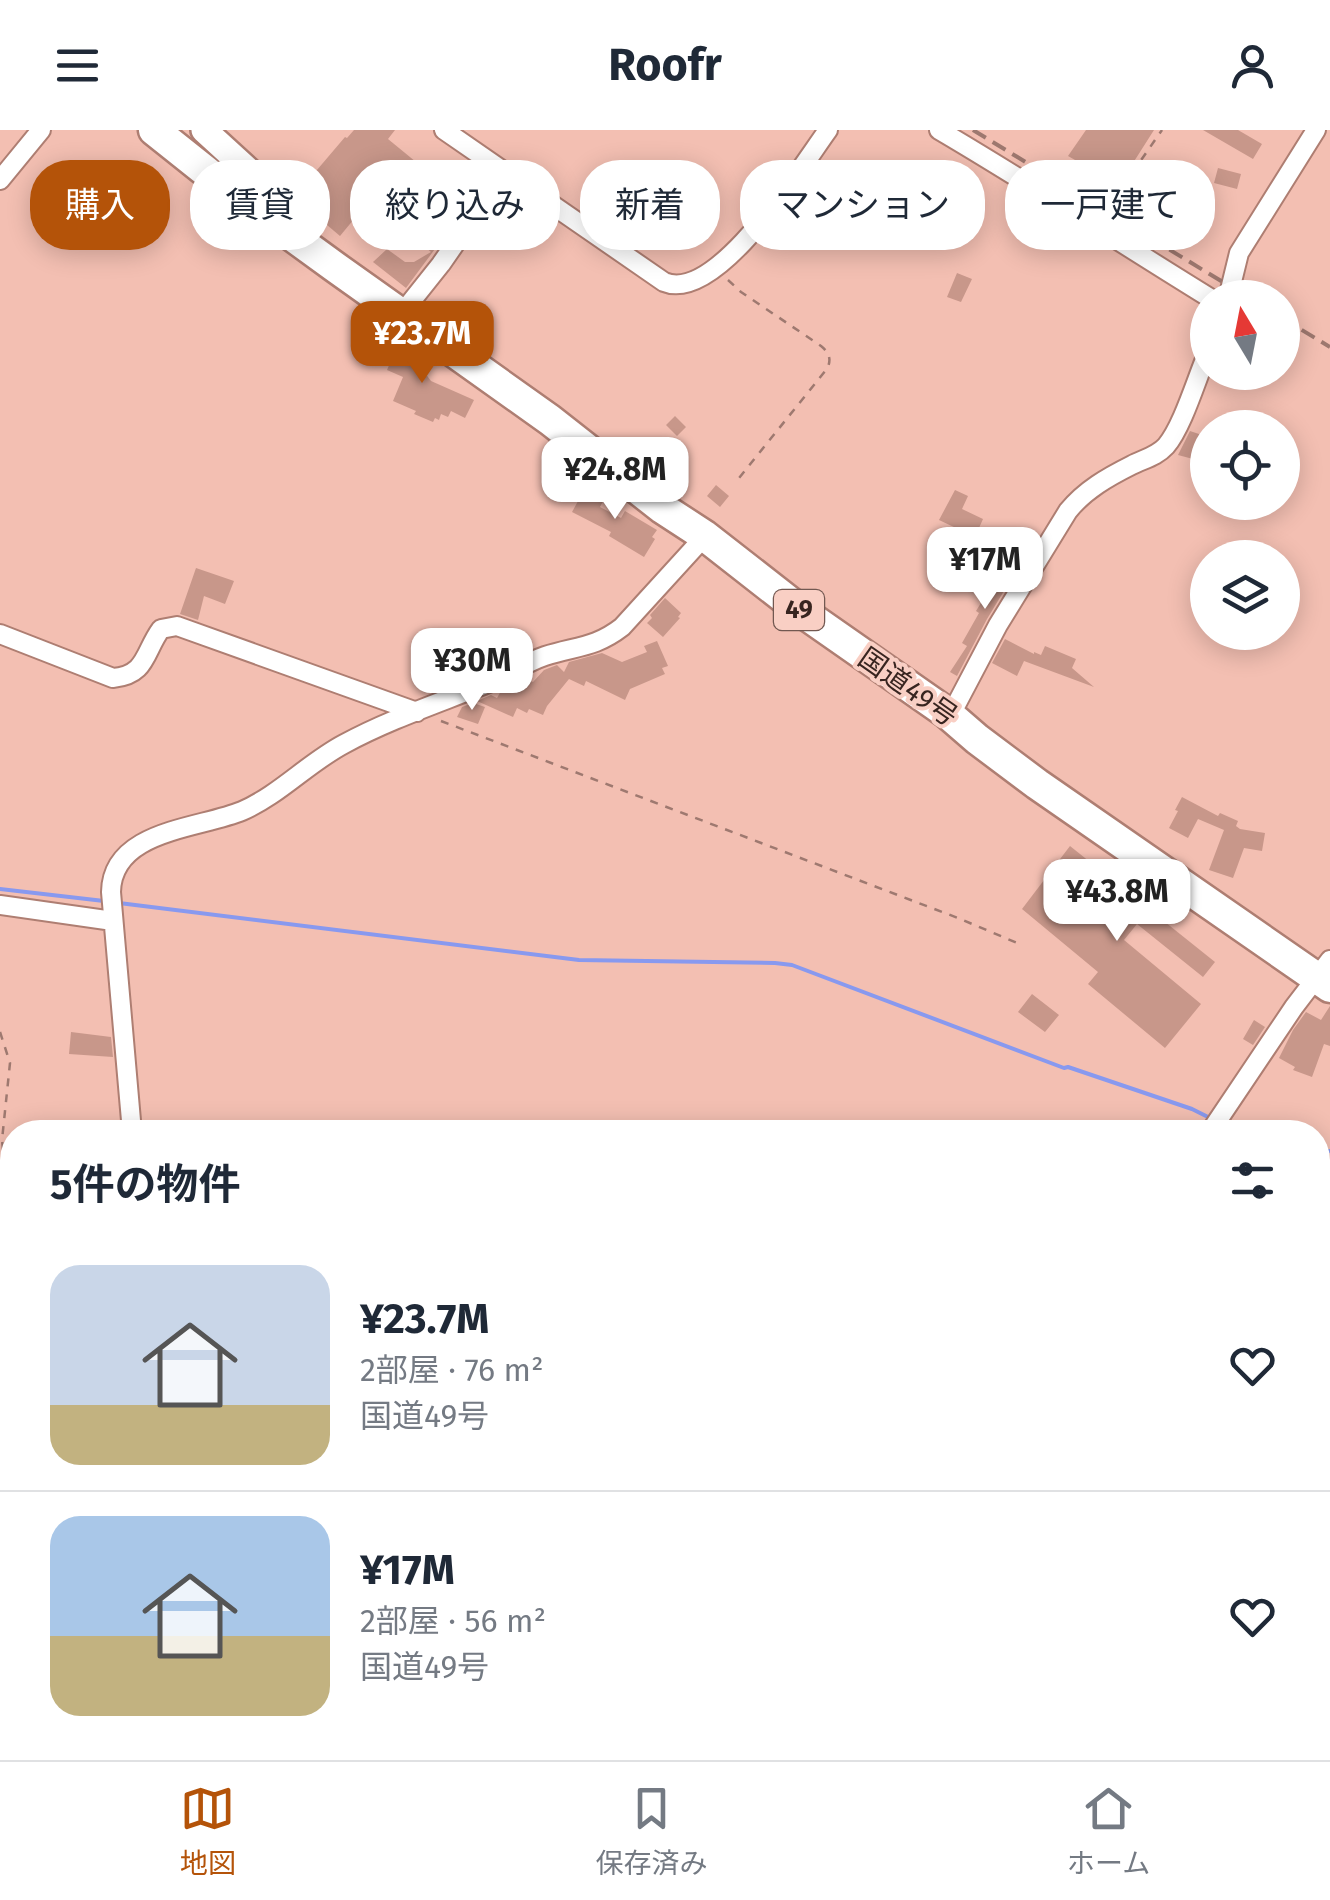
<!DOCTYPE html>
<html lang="ja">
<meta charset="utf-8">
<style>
body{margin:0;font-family:"Fira Sans","Noto Sans JP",sans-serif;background:#f6f6f7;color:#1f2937;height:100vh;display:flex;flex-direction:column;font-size:38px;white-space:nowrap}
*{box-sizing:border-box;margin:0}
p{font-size:32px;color:#747a83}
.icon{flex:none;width:55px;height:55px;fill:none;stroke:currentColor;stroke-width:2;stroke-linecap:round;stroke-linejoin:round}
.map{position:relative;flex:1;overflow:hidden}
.details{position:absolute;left:0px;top:990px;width:1330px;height:640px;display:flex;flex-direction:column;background:#fff;border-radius:40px 40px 0 0;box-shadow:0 5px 25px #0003}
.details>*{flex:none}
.top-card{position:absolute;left:30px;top:30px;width:1270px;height:90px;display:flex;gap:20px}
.needle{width:65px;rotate:350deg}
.controls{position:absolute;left:1190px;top:150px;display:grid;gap:20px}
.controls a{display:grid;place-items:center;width:110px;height:110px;border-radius:50%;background:#fff;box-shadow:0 5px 25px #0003;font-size:50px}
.price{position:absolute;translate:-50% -85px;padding:0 22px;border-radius:20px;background:#fff;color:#222;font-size:32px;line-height:65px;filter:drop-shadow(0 2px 5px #0008)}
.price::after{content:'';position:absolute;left:50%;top:60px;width:30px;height:22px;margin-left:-15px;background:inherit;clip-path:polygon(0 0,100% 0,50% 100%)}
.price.current{background:#b45309;color:#fff}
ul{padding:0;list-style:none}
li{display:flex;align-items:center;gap:30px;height:250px;padding:0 50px}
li+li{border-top:2px solid #e0e1e3}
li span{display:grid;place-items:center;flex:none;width:280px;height:200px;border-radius:30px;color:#555}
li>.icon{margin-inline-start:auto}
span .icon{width:120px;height:120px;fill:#fffc;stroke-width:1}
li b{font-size:42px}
h2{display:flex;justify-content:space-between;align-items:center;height:120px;padding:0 50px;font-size:42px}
.chip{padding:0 35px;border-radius:40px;background:#fff;box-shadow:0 5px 25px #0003;font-size:35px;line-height:90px}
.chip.current{background:#b45309;color:#fff}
header{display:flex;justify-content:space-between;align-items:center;height:130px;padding:0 50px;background:#fff;font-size:45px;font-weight:700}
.menu{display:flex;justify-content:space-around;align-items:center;height:140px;border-top:2px solid #e0e1e3;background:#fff;font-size:28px;color:#747a83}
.menu a{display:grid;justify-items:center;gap:5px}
.menu .current{color:#b45309}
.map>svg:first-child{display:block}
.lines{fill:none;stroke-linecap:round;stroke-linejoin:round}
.stream{stroke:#8899ef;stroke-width:4}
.building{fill:#c8978a}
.street-casing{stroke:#ae7e72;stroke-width:22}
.secondary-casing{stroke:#ae7e72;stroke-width:30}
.highway-casing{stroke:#ae7e72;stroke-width:35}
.path{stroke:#9e7970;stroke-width:2.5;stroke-dasharray:8 8;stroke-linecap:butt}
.street{stroke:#fff;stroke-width:18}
.secondary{stroke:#fff;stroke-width:25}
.highway{stroke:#fff;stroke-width:30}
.rail{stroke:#9d786f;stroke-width:4;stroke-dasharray:15 8;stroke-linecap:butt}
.labels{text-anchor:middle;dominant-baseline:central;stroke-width:8;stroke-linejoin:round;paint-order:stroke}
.shield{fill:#f9cfc4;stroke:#725851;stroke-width:2.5}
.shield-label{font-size:25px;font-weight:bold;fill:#382520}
.street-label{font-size:28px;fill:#382520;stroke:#f9cfc4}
</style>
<header><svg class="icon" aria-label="menu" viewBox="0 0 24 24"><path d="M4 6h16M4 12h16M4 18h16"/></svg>Roofr<svg class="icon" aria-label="person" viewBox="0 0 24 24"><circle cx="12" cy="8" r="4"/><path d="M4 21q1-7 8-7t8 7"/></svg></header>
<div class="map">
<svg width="1330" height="1630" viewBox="0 0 1330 1630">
<rect width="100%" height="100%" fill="#f3bfb2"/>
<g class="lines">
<path class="stream" d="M0,759L104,771
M119,773L579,830L775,833L792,835L1064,938L1068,937L1192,979L1212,989
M1221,993L1240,1002
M1318,1022L1330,1021"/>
</g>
<path class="building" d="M354,0H395L388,9L416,32L407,42L436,67L431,73L455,92L406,158L373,132L387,119L405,132H414L431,122L396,93L387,104L359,83L340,106L294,67L345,7L347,8Z
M1086,0H1154L1119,55L1068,26Z
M1203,0H1238L1262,14L1253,29Z
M1218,38L1241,44L1237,59L1214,53Z
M957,143L972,149L961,172L947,167Z
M392,205L420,221L416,231L431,251L474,270L465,288L451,281L448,287L441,284L439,290L435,288L433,292L414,284L416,281L393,271L403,247L387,240L393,226L384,221Z
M675,286L686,297L677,306L666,295Z
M1190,301L1208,307V333L1178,325Z
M652,310L669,314L664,318L676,321L671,342L634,332L639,312L651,315Z
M588,353L604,362L601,367L604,369L600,377L621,388L625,381L657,400L652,407L655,409L644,427L609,406L611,402L572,382Z
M716,355L729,366L720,377L707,366Z
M955,360L968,366L962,379L983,389L975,407L939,390Z
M1004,434L1016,441L987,489L957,546L950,542L967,516L962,513L979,483L976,481L984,468L980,466L986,456L989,458Z
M196,438L234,451L225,474L204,466L198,490L180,484Z
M665,468L681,483L678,487L680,488L663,507L647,493L652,488L650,485Z
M1005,509L1034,524V522L1041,525L1045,516L1076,529L1072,538L1094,557L1024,531L1017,546L992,533Z
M657,511L668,536L662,538L665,544L630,559L625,570L586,551L584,556L569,549L547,576L543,585L529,579L527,583L517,578L513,587L477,571L491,565L497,568L501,561L508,560L511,556L514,558L516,553L525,549L533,552L544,540L557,535L564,542L569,532L602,523L622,532L647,522L644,516Z
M473,573L485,577L478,594L457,587L462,577Z
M1182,667L1218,686L1220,683L1238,691L1236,696L1240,699L1265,703L1262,721L1244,718L1233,748L1209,740L1224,700L1198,689L1188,708L1169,698L1178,681L1175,680Z
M1070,716L1215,832L1203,847L1137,794L1124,810L1201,874L1165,918L1088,854L1098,842L1022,779Z
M1032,864L1059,885L1045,902L1018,882Z
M1330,876V916L1324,914L1312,947L1293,940L1295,937L1279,928L1293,900L1306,882L1321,890Z
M1254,890L1265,897L1253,915L1243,909Z
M71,902L111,907L113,927L69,924Z"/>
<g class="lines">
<defs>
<path id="street" d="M444,0L664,152C717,174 801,37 828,0
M939,0C1031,54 1119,112 1210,168
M0,50L41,0
M1228,168L1239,123L1316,0
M402,183L441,134L505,42
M0,504L113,548C147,545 144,522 161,499L177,496L417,582
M947,583L957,573L998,495L1068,381C1085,360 1108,347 1132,335C1144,329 1157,326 1166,316C1183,296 1197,247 1208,222
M0,775L113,791
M132,1002L111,762C112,700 198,699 242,681C279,665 308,633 344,614C390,589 442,572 491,552C509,544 527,532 545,526C576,516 595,518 622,497L705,406
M1205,1002L1212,999L1294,877L1330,830
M0,1148L12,1140
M0,1228L12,1225
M1318,1330L1330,1328
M0,1467L12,1470
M319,1618L346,1630
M883,1618L885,1630"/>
<path id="secondary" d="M204,0L274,64L279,73L275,93"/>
<path id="highway" d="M154,0L228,59L335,137L550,290L662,378L705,406L801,481L947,583L977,609L1037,654L1330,857"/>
</defs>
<use href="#street" class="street-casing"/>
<use href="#secondary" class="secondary-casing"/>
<use href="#highway" class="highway-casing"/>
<path class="path" d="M1123,56L1162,0
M728,150L741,162L821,216C830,223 832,231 826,240L735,353
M441,591L958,788L1022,815
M0,902L10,933L2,1010L6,1048"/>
<use href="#street" class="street"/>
<use href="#secondary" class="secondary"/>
<use href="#highway" class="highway"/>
<path class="rail" d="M973,0L1249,168
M1282,188L1330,217"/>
</g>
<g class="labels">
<rect class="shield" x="774" y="460" width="50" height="40" rx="8"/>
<g class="shield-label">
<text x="799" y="480">49</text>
</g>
<g class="street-label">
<text transform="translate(908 557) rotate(35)">国道49号</text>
</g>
</g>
</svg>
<div class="controls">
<a><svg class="needle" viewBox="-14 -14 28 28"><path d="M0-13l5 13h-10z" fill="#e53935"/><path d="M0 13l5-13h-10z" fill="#747a83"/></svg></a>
<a><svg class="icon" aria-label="locate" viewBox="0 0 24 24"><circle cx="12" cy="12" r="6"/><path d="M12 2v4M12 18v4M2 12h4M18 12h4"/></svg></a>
<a><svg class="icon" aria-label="layers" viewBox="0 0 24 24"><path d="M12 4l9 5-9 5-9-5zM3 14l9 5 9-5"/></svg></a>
</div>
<b class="price current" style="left:422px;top:256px">¥23.7M</b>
<b class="price" style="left:615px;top:392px">¥24.8M</b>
<b class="price" style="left:985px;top:482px">¥17M</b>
<b class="price" style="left:472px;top:583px">¥30M</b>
<b class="price" style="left:1117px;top:814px">¥43.8M</b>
<div class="top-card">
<a class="chip current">購入</a>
<a class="chip">賃貸</a>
<a class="chip">絞り込み</a>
<a class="chip">新着</a>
<a class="chip">マンション</a>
<a class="chip">一戸建て</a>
</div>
<section class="details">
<h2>5件の物件<svg class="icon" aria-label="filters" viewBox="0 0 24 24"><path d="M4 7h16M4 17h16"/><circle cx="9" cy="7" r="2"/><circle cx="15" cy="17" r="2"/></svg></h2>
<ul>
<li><span style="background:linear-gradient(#c9d6e8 70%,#c2b280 0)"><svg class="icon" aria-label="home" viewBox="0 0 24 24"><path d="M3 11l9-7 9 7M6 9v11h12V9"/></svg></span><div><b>¥23.7M</b><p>2部屋 · 76 m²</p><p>国道49号</p></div><svg class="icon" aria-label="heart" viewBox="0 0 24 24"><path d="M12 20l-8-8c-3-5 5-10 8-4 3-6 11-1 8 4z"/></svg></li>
<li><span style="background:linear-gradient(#a9c7e8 60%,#c2b280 0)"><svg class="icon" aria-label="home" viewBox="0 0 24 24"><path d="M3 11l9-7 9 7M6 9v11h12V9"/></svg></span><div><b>¥17M</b><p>2部屋 · 56 m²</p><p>国道49号</p></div><svg class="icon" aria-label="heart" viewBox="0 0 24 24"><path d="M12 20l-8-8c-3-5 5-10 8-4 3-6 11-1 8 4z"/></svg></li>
</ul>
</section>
</div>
<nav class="menu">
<a class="current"><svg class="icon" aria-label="map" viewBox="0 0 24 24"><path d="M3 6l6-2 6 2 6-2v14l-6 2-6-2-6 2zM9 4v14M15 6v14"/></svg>地図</a>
<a><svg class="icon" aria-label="saved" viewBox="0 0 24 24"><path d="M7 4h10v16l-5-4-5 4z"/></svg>保存済み</a>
<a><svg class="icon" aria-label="home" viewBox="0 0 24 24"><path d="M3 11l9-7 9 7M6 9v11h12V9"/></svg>ホーム</a>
</nav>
